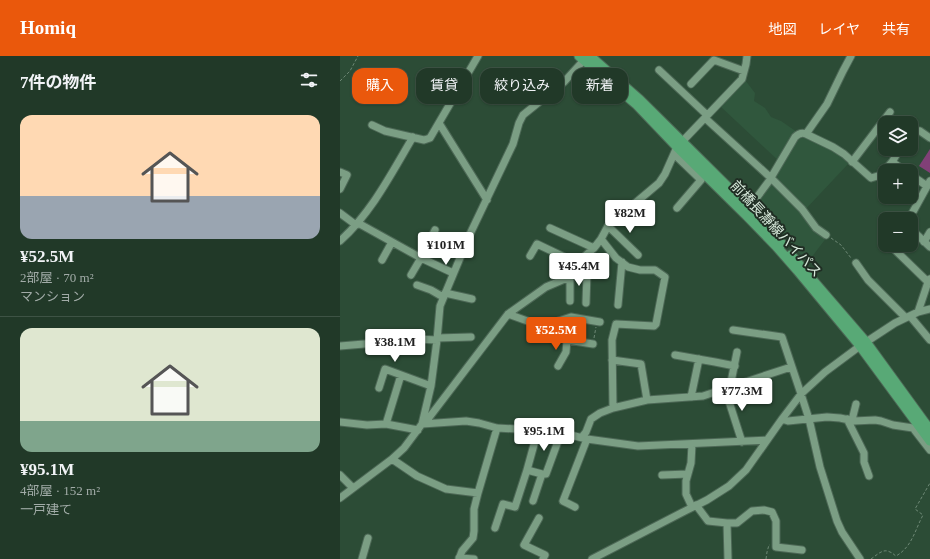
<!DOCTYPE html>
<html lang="ja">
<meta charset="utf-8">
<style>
body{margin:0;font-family:"Times New Roman","Noto Sans JP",serif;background:#294030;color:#f1f3f6;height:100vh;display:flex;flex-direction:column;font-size:15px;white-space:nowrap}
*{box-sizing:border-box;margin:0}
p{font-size:13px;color:#a2aca8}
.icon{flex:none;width:22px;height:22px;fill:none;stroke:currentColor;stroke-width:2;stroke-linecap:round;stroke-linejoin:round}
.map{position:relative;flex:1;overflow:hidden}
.side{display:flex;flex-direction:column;background:#213928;width:340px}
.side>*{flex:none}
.top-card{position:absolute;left:12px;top:12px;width:380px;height:36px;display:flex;gap:8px}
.controls{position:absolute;left:538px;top:60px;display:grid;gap:8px}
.controls a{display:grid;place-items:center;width:40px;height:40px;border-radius:8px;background:#213928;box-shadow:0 1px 3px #0004,0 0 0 1px #3e5345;font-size:20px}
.price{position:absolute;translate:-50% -34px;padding:0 9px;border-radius:4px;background:#fff;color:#222;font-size:13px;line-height:26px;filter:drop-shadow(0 1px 2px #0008)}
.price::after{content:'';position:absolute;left:50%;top:24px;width:12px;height:9px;margin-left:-6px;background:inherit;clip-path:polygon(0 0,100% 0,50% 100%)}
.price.on{background:#ea580c;color:#fff}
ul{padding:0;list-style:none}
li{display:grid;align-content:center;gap:8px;height:212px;padding:0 20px}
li+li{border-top:1px solid #3e5345}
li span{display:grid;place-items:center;height:124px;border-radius:12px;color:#555}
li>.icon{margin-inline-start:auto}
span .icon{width:72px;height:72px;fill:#fffc;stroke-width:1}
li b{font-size:17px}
h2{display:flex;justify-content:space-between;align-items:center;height:48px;padding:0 20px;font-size:17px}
.tag{padding:0 14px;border-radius:12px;background:#213928;box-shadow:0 1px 3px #0004,0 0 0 1px #3e5345;font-size:14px;line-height:36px}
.tag.on{background:#ea580c;color:#fff}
header{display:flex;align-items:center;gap:24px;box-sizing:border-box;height:56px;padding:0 20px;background:#ea580c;color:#fff}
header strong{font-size:19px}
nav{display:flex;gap:22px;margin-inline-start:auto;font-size:14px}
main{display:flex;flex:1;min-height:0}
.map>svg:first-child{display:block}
.built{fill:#30573d}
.green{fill:#814077}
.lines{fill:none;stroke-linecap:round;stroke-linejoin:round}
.minor-casing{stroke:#4d6856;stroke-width:9}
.major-casing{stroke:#4d6856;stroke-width:11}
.path{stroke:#6d8875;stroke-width:1;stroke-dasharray:3 2;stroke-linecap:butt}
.minor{stroke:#7b9e84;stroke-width:7}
.major{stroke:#58a976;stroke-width:9}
.labels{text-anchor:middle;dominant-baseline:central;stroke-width:4;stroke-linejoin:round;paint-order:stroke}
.street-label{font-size:14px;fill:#d8eadc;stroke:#202e24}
</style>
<header>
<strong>Homiq</strong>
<nav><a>地図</a><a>レイヤ</a><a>共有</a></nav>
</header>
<main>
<section class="side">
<h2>7件の物件<svg class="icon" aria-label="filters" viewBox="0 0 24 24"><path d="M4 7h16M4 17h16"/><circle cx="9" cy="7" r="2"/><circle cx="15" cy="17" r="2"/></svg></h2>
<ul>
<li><span style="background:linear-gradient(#ffd9b3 65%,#9aa5b1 0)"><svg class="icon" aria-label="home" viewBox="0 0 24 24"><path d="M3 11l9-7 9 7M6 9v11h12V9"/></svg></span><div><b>¥52.5M</b><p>2部屋 · 70 m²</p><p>マンション</p></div></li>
<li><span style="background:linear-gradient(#dfe7d0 75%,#7fa58c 0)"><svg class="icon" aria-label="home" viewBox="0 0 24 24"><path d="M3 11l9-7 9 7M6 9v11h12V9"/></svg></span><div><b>¥95.1M</b><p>4部屋 · 152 m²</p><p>一戸建て</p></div></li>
</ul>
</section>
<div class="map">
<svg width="590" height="503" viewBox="0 0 590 503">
<rect width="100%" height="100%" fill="#2c4c36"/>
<path class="built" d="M405,24L415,37L414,45L425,52L431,61L441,65L457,76L494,95L509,107L462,157L487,181L468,206L414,150L442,108L380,50Z"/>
<path class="green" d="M590,93V117L579,110Z"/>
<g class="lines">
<defs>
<path id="minor" d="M319,14L367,59
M351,28L372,6L374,4L404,15
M365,62L431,122L462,153L476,172L486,179
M99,67L147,144
M32,69L45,75L84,84L90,82L138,0
M580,75L590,82
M571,77L574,72
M466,78L487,48L503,15L511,0
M334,98L361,124L337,152
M512,106L550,56
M552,106L560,93
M0,116L7,119L0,133
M571,119L587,130
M409,152L429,125L455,81C458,78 461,76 466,78L493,91L504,98L531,122L541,119L552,106L565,115
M0,157L16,169
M569,163L590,125
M18,167L81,202L113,217
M268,170L298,199
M210,172L254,192
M571,173L590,191
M261,183L276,202L288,211L300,214H315L325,221L316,268L314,270L276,268L272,284L273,352
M0,185C32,156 51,118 73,81
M584,186L590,176
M553,189L552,191L588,226
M190,200L197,188L237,207
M242,202L247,217L246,247
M42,204L52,186
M516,207L528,224L565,261
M71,219L81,202L95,174
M77,229L91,234L103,241
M105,237L132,243
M230,245V218
M278,249L282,206
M578,256L588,226L590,223
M168,258L193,267L209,268L231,261L260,266
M570,260L590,284
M206,268L227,284L253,288
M393,274L442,281L461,338L469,363L480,411L497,465L502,476L520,503
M97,282L131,281
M0,290L48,286L76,283L97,284
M335,299L375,306L395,310
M272,304L301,308L307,344
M218,310L226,296L227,284
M390,331L397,296
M39,332L45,313L91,330
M385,333L402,386
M351,341L359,303
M442,363L448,365L487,361L500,362L514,365L535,364L541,365L553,369L573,372L590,394
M507,363L524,397V406L529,420
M512,364L516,348
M0,366L27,369L46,368L78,374
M46,368L61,319
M82,368L91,330L97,284L100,250L130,178L173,88L179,67L183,59L224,26L244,4
M82,368L126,365L139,367L157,372L214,375L247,383L298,390L427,384
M242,381L246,376L251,363L260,357L273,352L307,344L363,340L451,311
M352,388L351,407L346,425V438L352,451
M52,403L77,420L106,433L138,437
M187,414L202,418H206L221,377
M0,419L13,432
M322,419L348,418
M0,442L52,403L64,392L82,368L88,363L168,258L206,231L227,222L237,207L254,192L261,183L268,170L319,127L325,118L337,91L402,23L406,8L407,0
M193,445L202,418
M356,449L368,465L387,467L388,503
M235,451L223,445L247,383
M199,462L184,489L205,499L203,503
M387,467H397L412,455L424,454L432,456L436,465V491L462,494
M155,472L163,448L175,451L187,414L198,374
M119,502L134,503
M22,503L28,482
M119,503L122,495L133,482L134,475V453L138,437L157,372
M252,503L345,455L367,444L389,430L406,414L442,363L461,338L485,316L520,290L555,267L578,256L590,253"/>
<path id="major" d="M239,0L296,48L337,91L407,160L436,190L457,214L520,290L590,385
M250,0L300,44L409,152L442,188
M451,199L526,286L590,374"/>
</defs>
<use href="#minor" class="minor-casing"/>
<use href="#major" class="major-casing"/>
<path class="path" d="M0,25L10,15L18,0
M555,60L566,67
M491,182L501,189L511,202
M254,282L256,271
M426,503L427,496L429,489H430
M531,503C537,499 543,492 550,496C553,497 554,499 556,500C572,491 575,474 583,459L575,453L590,427"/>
<use href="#minor" class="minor"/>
<use href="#major" class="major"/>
</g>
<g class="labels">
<g class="street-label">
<text transform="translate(436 173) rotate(47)">前橋長瀞線バイパス</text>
</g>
</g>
</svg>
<div class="controls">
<a><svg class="icon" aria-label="layers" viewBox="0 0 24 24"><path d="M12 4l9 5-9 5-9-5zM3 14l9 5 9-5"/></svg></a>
<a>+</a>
<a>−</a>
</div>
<b class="price" style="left:290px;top:178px">¥82M</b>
<b class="price" style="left:106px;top:210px">¥101M</b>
<b class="price" style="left:239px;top:231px">¥45.4M</b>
<b class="price on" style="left:216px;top:295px">¥52.5M</b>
<b class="price" style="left:55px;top:307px">¥38.1M</b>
<b class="price" style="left:402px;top:356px">¥77.3M</b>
<b class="price" style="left:204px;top:396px">¥95.1M</b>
<div class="top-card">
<a class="tag on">購入</a>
<a class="tag">賃貸</a>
<a class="tag">絞り込み</a>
<a class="tag">新着</a>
</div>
</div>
</main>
